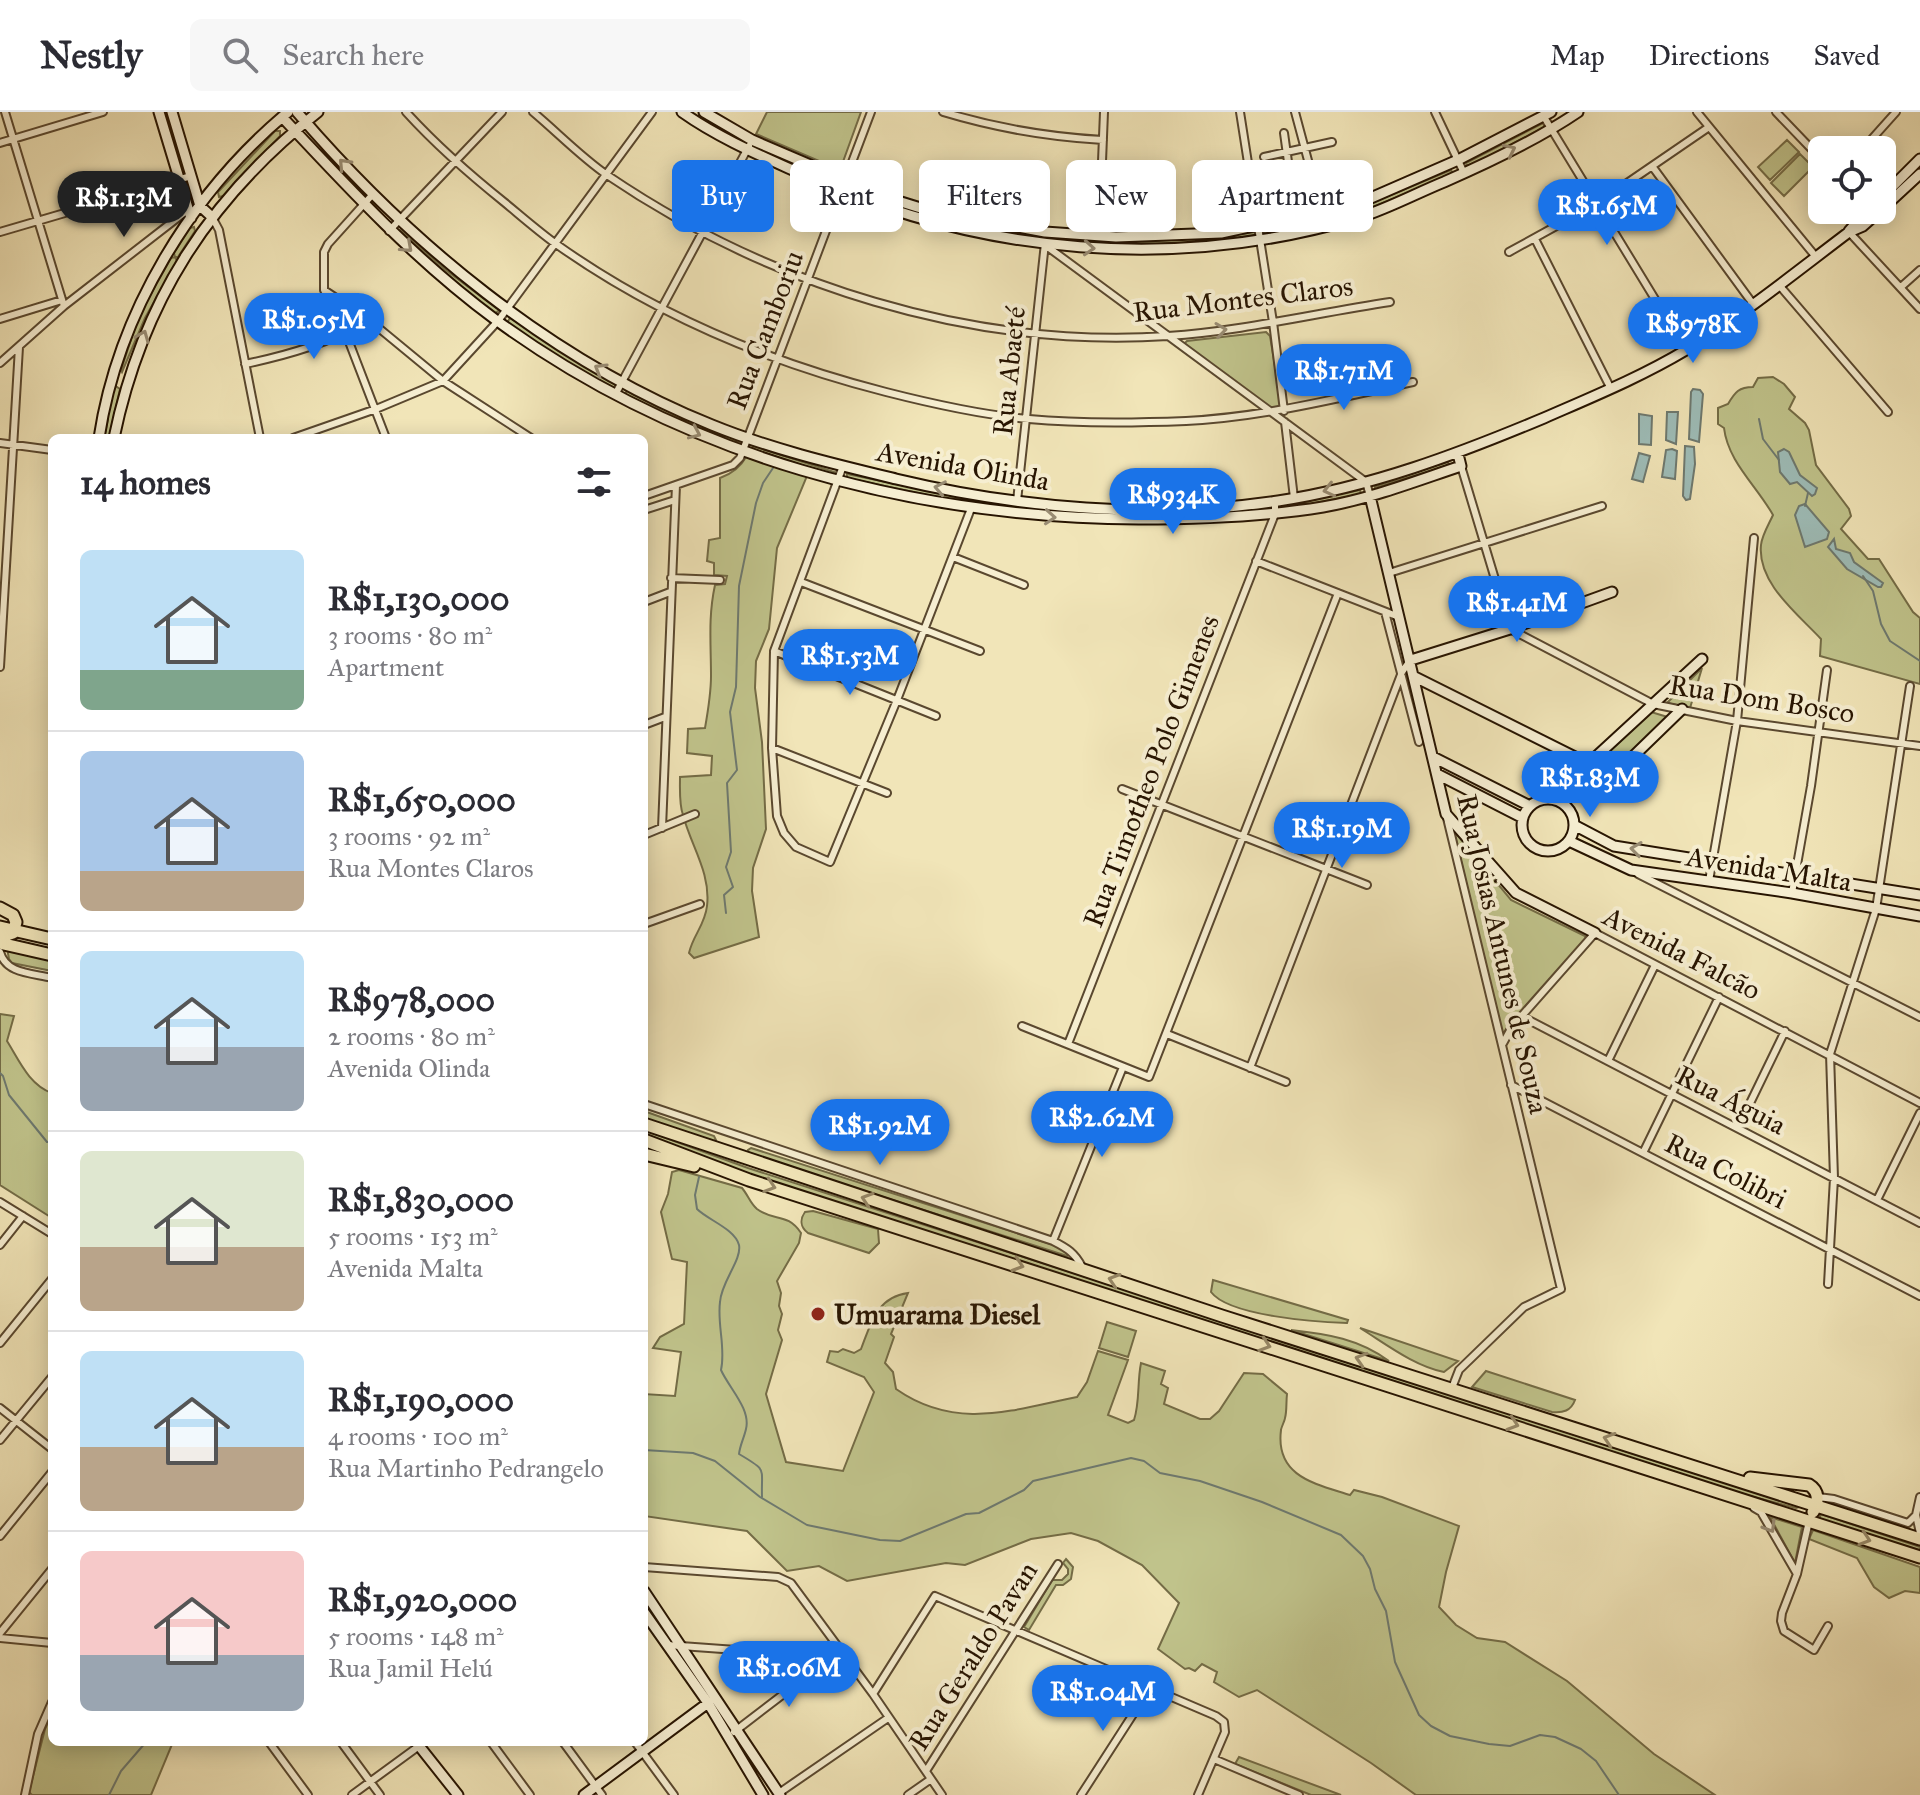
<!DOCTYPE html>
<meta charset="utf-8">
<style>
body{margin:0;font-family:"IM FELL Great Primer",serif;background:#f7f7f7;color:#2b2b33;height:100vh;display:flex;flex-direction:column;font-size:30px;white-space:nowrap}
*{box-sizing:border-box;margin:0}
p{font-size:26px;color:#7c7c81}
.icon{flex:none;width:44px;height:44px;fill:none;stroke:currentColor;stroke-width:2;stroke-linecap:round;stroke-linejoin:round}
.map{position:relative;flex:1;overflow:hidden}
.panel{position:absolute;left:48px;top:322px;width:600px;height:1312px;display:flex;flex-direction:column;background:#fff;border-radius:12px;box-shadow:0 4px 20px #0003}
.panel>*{flex:none}
.banner{position:absolute;left:672px;top:48px;width:760px;height:72px;display:flex;gap:16px}
.fabs{position:absolute;left:1808px;top:24px;display:grid;gap:16px}
.fabs a{display:grid;place-items:center;width:88px;height:88px;border-radius:12px;background:#fff;box-shadow:0 4px 20px #0003;font-size:40px}
.price{position:absolute;translate:-50% -68px;padding:0 18px;border-radius:28px;background:#1a73e8;color:#fff;font-size:26px;line-height:52px;filter:drop-shadow(0 2px 4px #0008)}
.price::after{content:'';position:absolute;left:50%;top:48px;width:24px;height:18px;margin-left:-12px;background:inherit;clip-path:polygon(0 0,100% 0,50% 100%)}
.price.active{background:#222;color:#fff}
ul{padding:0;list-style:none}
li{display:flex;align-items:center;gap:24px;height:200px;padding:0 32px}
li+li{border-top:2px solid #e1e1e2}
li span{display:grid;place-items:center;flex:none;width:224px;height:160px;border-radius:12px;color:#555}
li>.icon{margin-inline-start:auto}
span .icon{width:96px;height:96px;fill:#fffc;stroke-width:1}
li b{font-size:34px}
h2{display:flex;justify-content:space-between;align-items:center;height:96px;padding:0 32px;font-size:34px}
.chip{padding:0 28px;border-radius:12px;background:#fff;box-shadow:0 4px 20px #0003;font-size:28px;line-height:72px}
.chip.active{background:#1a73e8;color:#fff}
header{display:flex;align-items:center;gap:48px;box-sizing:border-box;height:112px;padding:0 40px;background:#fff;border-bottom:2px solid #e1e1e2}
header strong{font-size:38px}
nav{display:flex;gap:44px;margin-inline-start:auto;font-size:28px}
.search{width:560px;height:72px;background:#f7f7f7;display:flex;align-items:center;gap:20px;box-sizing:border-box;padding:0 28px;border-radius:12px;color:#7c7c81;font-size:30px}
.map>svg:first-child{display:block}
.green{fill:#c0c38b;stroke:#746c46;stroke-width:2}
.water{fill:#9ebdb8;stroke:#6e796f;stroke-width:2}
.lines{fill:none;stroke-linecap:round;stroke-linejoin:round}
.stream{stroke:#6e796f;stroke-width:2}
.street-casing{stroke:#5a482f;stroke-width:10}
.secondary-casing{stroke:#271401;stroke-width:13}
.highway-casing{stroke:#271401;stroke-width:15}
.street{stroke:#f6eed1;stroke-width:6}
.secondary{stroke:#f6eed1;stroke-width:9}
.highway{stroke:#f1e5b8;stroke-width:11}
.oneway{stroke:#998c73}
.oneway2{stroke:#968766}
.poi-dot{fill:#8f2418;stroke:#f6eed1;stroke-width:3}
.labels{text-anchor:middle;dominant-baseline:central;stroke-width:8;stroke-linejoin:round;paint-order:stroke}
.street-label{font-size:28px;fill:#271401;stroke:#f6eed1}
.poi-label{font-size:28px;font-weight:bold;fill:#271401;stroke:#f6eed1;text-anchor:start}
</style>
<header>
<strong>Nestly</strong>
<div class="search"><svg class="icon" aria-label="search" viewBox="0 0 24 24"><circle cx="10" cy="10" r="6"/><path d="M15 15l6 6"/></svg>Search here</div>
<nav><a>Map</a><a>Directions</a><a>Saved</a></nav>
</header>
<div class="map">
<svg width="1920" height="1683" viewBox="0 0 1920 1683">
<rect width="100%" height="100%" fill="#f1e5b8"/>
<filter id="stains"><feTurbulence type="fractalNoise" baseFrequency=".0025" numOctaves="4"/><feColorMatrix values="0 0 0 0 .2 0 0 0 0 .09 0 0 0 0 .02 0 0 0 .5 -.17"/></filter>
<radialGradient id="worn" r=".72"><stop offset=".6" stop-color="#630" stop-opacity="0"/><stop offset="1" stop-color="#630" stop-opacity=".3"/></radialGradient>
<path class="green" d="M161,0H168L191,82L187,81Z
M767,0H861L840,58L756,22Z
M1543,11L1545,15L1468,55L1466,51Z
M275,19H280V24L223,84L219,85L218,80Z
M1787,28L1799,40L1770,68L1758,55Z
M1800,42L1813,55L1784,84L1771,71Z
M1451,58L1453,62L1366,98L1364,94Z
M847,75L926,101L1041,124V128L925,104L846,78Z
M1354,98L1355,102L1265,123L1264,118Z
M194,115L195,119L178,145H175L177,149L145,206L122,260L121,258L139,203L171,146L175,145L174,141L190,116Z
M400,118L447,159L499,198L495,202L444,163L397,122Z
M1256,120L1257,124L1186,133H1107L1049,130V125C1119,130 1187,131 1256,120Z
M510,206L616,271L614,276L583,260L507,211Z
M1266,220L1270,224L1281,291L1278,297L1270,298L1183,233L1187,229Z
M1773,265L1784,272L1795,285L1789,297L1805,311L1809,318L1816,353L1849,397L1851,404L1841,417L1868,447H1879L1913,500L1920,506V572L1820,544L1821,527C1798,502 1757,471 1761,433C1762,423 1769,412 1773,403C1757,374 1728,350 1724,316L1718,312V296L1728,292C1735,280 1739,275 1753,275L1758,266Z
M114,273L120,277L109,326H104L108,307L106,300Z
M627,278L737,328L735,333L625,283Z
M753,334L837,361L836,365L752,338Z
M746,345L807,364L777,436L769,517L756,549L755,576L762,630L766,717L753,756L752,779L759,825L694,846L689,841C693,823 705,813 707,794C711,761 691,734 683,703C679,692 680,677 680,665L711,663L712,644L687,641L688,617L705,616C708,599 711,582 711,564C711,532 708,505 715,473L725,472L727,464L714,463V451L707,449L709,428L720,426V366C731,362 740,356 746,345Z
M1448,350L1449,354L1375,375L1376,370Z
M847,362L965,386V391L847,366Z
M1360,378L1361,382L1284,397L1283,393Z
M1702,556L1690,596L1667,591Z
M1651,600L1671,606L1613,661L1596,652Z
M1454,719L1511,788L1585,824L1586,827L1508,914L1502,924Z
M7,836L52,846V859L12,851L9,847Z
M0,902L14,904L7,929C19,948 29,973 52,981V1106L0,1073Z
M644,999L714,1024L716,1028L712,1030L644,1006Z
M644,1018L748,1056L1677,1356L1803,1394L1796,1396L1673,1364L744,1062L644,1024Z
M751,1036L1060,1135L1068,1142L1067,1144L749,1042L748,1038Z
M679,1058L742,1076C748,1083 750,1091 757,1097C774,1110 787,1100 801,1121L799,1131L777,1169L781,1181L779,1194L782,1202L778,1218L782,1228L766,1282L786,1350L843,1359L874,1280L864,1265L827,1250L830,1239L838,1240L843,1237L854,1241L861,1237C871,1211 877,1185 908,1181L891,1222L894,1225L885,1251L893,1260L896,1277C956,1319 1012,1298 1077,1285L1087,1270L1098,1239L1128,1248L1108,1303L1128,1311L1134,1308C1140,1290 1137,1271 1141,1251L1165,1259L1161,1272L1168,1276L1164,1292L1200,1307H1210L1219,1299L1244,1261L1263,1262L1287,1282C1286,1290 1287,1299 1285,1306C1285,1308 1281,1316 1281,1318C1275,1365 1316,1372 1350,1383L1354,1378L1382,1385L1459,1414L1446,1460L1439,1495L1456,1513L1477,1526L1505,1530L1567,1569L1654,1642L1715,1683H1416L1371,1651L1257,1578L1239,1585L1214,1570L1217,1560L1202,1552L1195,1559L1189,1556L1185,1557L1158,1537L1179,1491L1142,1453L1098,1429L1071,1421L1031,1427L965,1453L946,1451L847,1469L819,1454L787,1459L747,1419L644,1404V1282L675,1284L681,1240L653,1236L660,1225L684,1212L687,1150L672,1147L661,1100L668,1082L672,1060Z
M813,1099L878,1117L879,1131L869,1141L808,1121C800,1115 800,1107 805,1100Z
M1213,1168L1348,1208L1347,1211C1316,1210 1229,1204 1211,1180Z
M1107,1210L1136,1219L1128,1245L1099,1236Z
M1360,1216L1458,1249L1444,1260C1414,1254 1386,1232 1360,1216Z
M1291,1218C1328,1222 1359,1227 1389,1249Z
M1486,1259L1575,1288C1571,1299 1563,1301 1552,1300L1472,1275Z
M1821,1402L1920,1435V1441L1819,1407Z
M1770,1405L1802,1415L1795,1451Z
M1813,1418L1920,1455V1481L1905,1479L1889,1486L1874,1475L1857,1446L1809,1427Z
M1066,1447L1073,1455L1071,1467L1063,1473H1056L1029,1518L1024,1515L1052,1468H1062L1068,1462V1457L1063,1451Z
M52,1601V1630H173L151,1683H32L29,1680L45,1617Z
M1239,1645L1341,1683H1311L1235,1652Z"/>
<path class="water" d="M1693,277L1700,278L1703,282L1699,330L1689,327L1691,280Z
M1667,300H1678L1676,332L1666,328Z
M1639,302L1652,304L1651,333L1639,332Z
M1685,334L1694,335L1695,352L1690,387L1686,388L1683,384Z
M1672,337L1677,339L1675,367L1662,365L1666,338Z
M1784,337L1789,340L1800,363L1817,376L1815,382L1812,384L1797,370L1790,372L1780,360L1778,340Z
M1639,341L1650,344L1643,370L1632,367Z
M1805,392L1829,420L1827,427L1805,435L1795,403L1799,394Z
M1834,427L1836,437L1850,441L1854,450L1883,471L1881,475H1878L1847,457L1828,435Z"/>
<g class="lines">
<path class="stream" d="M1759,307L1763,327L1779,348
M1805,394L1808,381
M1863,464L1873,479L1881,512L1890,529L1920,549
M726,801L724,783L733,775L726,755L731,740L727,671L737,658L730,600L736,575L739,474L756,391L763,371L773,356
M0,961L3,964L9,983L47,1030H52
M699,1065L695,1083L697,1097C708,1108 735,1117 739,1133C742,1148 721,1170 720,1190C717,1213 726,1236 721,1258C729,1276 751,1297 746,1317C744,1326 740,1333 739,1342C768,1359 761,1355 762,1385
M644,1338L693,1341L715,1349L760,1385L807,1413L880,1428L900,1429L966,1402L979,1401L1024,1378L1033,1369L1131,1346L1144,1349L1160,1361L1200,1369L1262,1390L1341,1423L1363,1444L1370,1457L1375,1477L1386,1499L1395,1550L1419,1603L1431,1614L1450,1624L1489,1632L1510,1634L1540,1623L1555,1625L1581,1637L1596,1649L1619,1683
M109,1683L121,1659L146,1630"/>
<defs>
<path id="street" d="M5,0L64,194
M406,0C436,33 469,62 504,90C521,104 538,119 556,132C656,203 768,250 886,280C933,292 981,303 1029,307C1081,312 1134,311 1186,309C1264,305 1338,286 1413,270
M533,0C558,21 581,45 607,63C769,173 971,237 1168,224C1243,219 1316,201 1390,190
M943,0C996,16 1048,25 1103,28
M1240,0L1273,210L1284,299
M1435,0L1464,61
M1697,0L1816,145
M1776,0L1822,48
M1544,5L1686,238
M1284,21L1293,86L1317,82L1295,0
M0,31L103,0
M1862,38L1896,0
M1264,45L1332,30
M1652,54L1753,192
M373,82L328,132L324,140V178L346,222L386,326
M212,105L219,118L260,326
M389,119L502,0
M0,120L191,64
M1849,120L1920,197
M1099,124L1104,0
M1535,127L1611,277
M1045,133L1366,370L1370,384
M1509,140L1598,91L1709,15
M1779,173L1888,300
M1901,175L1920,158
M327,180L369,208L443,269L531,326
M0,207L62,188
M0,251L64,194L189,97
M245,252C288,243 330,231 369,208
M616,281L749,34
M1285,310L1294,386
M293,326L376,297L443,269L498,209L652,0
M0,331L52,338
M843,354L774,539L772,636L777,704L784,721L796,735L830,750L897,588L972,394
M1461,354L1510,517L1653,592L1737,609L1920,634
M644,384L733,353L740,346L871,0
M1017,389L1045,131
M644,398L675,388
M953,445L1024,473
M1256,449L1399,505
M1389,461L1602,394
M671,466L720,468
M801,470L980,539
M644,490L670,480
M1385,500L1419,630
M774,539L936,604
M0,555L19,235
M644,613L665,605
M772,636L887,681
M1122,677L1367,773
M1447,706L1561,1177L1524,1195L1459,1258L1452,1276
M662,716L676,373
M644,723L695,702
M1638,762L1920,905
M1709,769L1737,609L1754,426
M1792,781L1811,674L1827,558
M644,812L700,792
M0,840C6,862 32,861 52,866
M1521,904L1920,1111
M1022,914L1149,965L1338,481
M1167,922L1286,970
M1068,932L1275,402V389
M1502,933L1512,915L1595,821L1920,991
M1608,949L1655,853
M1250,956L1402,560L1409,550
M1511,973L1920,1184
M644,992L1053,1129C1067,1136 1075,1141 1082,1155
M1738,1016L1785,919
M1643,1041L1719,885
M1877,1088L1920,1001
M0,1090L52,1122
M1053,1129L1123,955
M0,1133L23,1104
M1828,1172L1834,1066L1830,942L1876,797L1910,574
M0,1231L52,1167
M0,1296L52,1337
M0,1328L52,1265
M1818,1385L1834,1387L1908,1411L1916,1403L1920,1385
M1754,1396L1761,1400L1797,1462
M1916,1403L1920,1421
M1809,1409L1797,1462L1782,1501L1781,1509L1784,1519L1814,1538L1828,1514
M0,1424L52,1360
M644,1455L778,1465L791,1471L873,1582L942,1683
M0,1521L52,1457
M0,1526L52,1531
M667,1533L846,1546
M873,1582L935,1484L1216,1604L1224,1610L1225,1620L1198,1683
M734,1620L832,1545
M269,1630L308,1683
M341,1630L380,1683
M491,1630L530,1683
M563,1630L602,1683
M635,1630L674,1683
M1214,1647L1299,1683
M926,1659L1058,1452
M779,1681L888,1606
M25,1683L38,1622L52,1590
M352,1683L419,1634
M908,1683L931,1667
M1081,1683L1150,1576"/>
<path id="secondary" d="M159,0L191,106
M172,0L200,94L212,105
M297,0C409,131 551,248 712,313C771,337 834,352 896,367C1018,396 1153,408 1278,389C1371,375 1458,342 1544,306C1592,285 1641,265 1686,238C1743,203 1796,160 1849,120L1863,114L1881,98
M682,0C720,27 764,45 806,64C980,143 1177,160 1361,105C1389,96 1417,81 1444,70C1490,50 1537,28 1578,0
M704,0L752,28L885,85L927,98L1045,120L1116,125L1221,121L1357,92L1458,48L1551,0
M282,5C350,78 416,149 496,208C682,344 911,406 1139,407C1201,407 1262,405 1323,395C1370,387 1416,369 1461,354L1458,342
M1882,85L1920,47
M1882,97L1920,62
M1849,119L1868,98
M99,326C118,201 191,81 288,0
M114,326C142,190 209,86 318,0
M1370,384L1446,702L1516,781L1595,821
M1411,548L1510,517L1612,480
M1415,565L1613,664L1682,597
M1433,645L1530,694
M1588,652L1702,547
M1437,662L1523,706
M1522 713a26 26 0 1 1 52 0a26 26 0 1 1-52 0Z
M1574,713L1614,734L1920,783
M1569,729L1631,758L1792,781L1920,804
M644,1479L780,1683
M644,1500L708,1591L763,1683
M416,1630L458,1683
M584,1683L708,1591"/>
<path id="highway" d="M0,796L13,803L16,810L13,821L0,825
M0,815L52,827
M0,831L52,843
M644,1012L1222,1204L1920,1427
M644,1028L749,1068L1920,1445
M644,1042L694,1054
M1750,1366L1809,1373C1819,1379 1819,1390 1813,1400"/>
</defs>
<use href="#street" class="street-casing"/>
<use href="#secondary" class="secondary-casing"/>
<use href="#highway" class="highway-casing"/>
<use href="#street" class="street"/>
<use href="#secondary" class="secondary"/>
<use href="#highway" class="highway"/>
</g>
<defs><path id="oneway-chevron" d="M-2-3.5L2.5 0L-2 3.5" fill="none" stroke-width="1.6" stroke-linecap="round" stroke-linejoin="round" transform="scale(2)"/></defs>
<g class="oneway">
<use href="#oneway-chevron" transform="translate(1510 38) rotate(-26)"/>
<use href="#oneway-chevron" transform="translate(344 52) rotate(-133)"/>
<use href="#oneway-chevron" transform="translate(407 135) rotate(42)"/>
<use href="#oneway-chevron" transform="translate(1089 136) rotate(4)"/>
<use href="#oneway-chevron" transform="translate(1221 218) rotate(-8)"/>
<use href="#oneway-chevron" transform="translate(143 224) rotate(-68)"/>
<use href="#oneway-chevron" transform="translate(600 257) rotate(-149)"/>
<use href="#oneway-chevron" transform="translate(695 321) rotate(24)"/>
<use href="#oneway-chevron" transform="translate(940 376) rotate(-169)"/>
<use href="#oneway-chevron" transform="translate(1329 378) rotate(167)"/>
<use href="#oneway-chevron" transform="translate(1050 405) rotate(4)"/>
<use href="#oneway-chevron" transform="translate(1636 737) rotate(-172)"/>
<use href="#oneway-chevron" transform="translate(1770 1415) rotate(59)"/>
</g>
<g class="oneway2">
<use href="#oneway-chevron" transform="translate(770 1074) rotate(18)"/>
<use href="#oneway-chevron" transform="translate(867 1087) rotate(-162)"/>
<use href="#oneway-chevron" transform="translate(1018 1153) rotate(18)"/>
<use href="#oneway-chevron" transform="translate(1114 1168) rotate(-162)"/>
<use href="#oneway-chevron" transform="translate(1265 1233) rotate(18)"/>
<use href="#oneway-chevron" transform="translate(1361 1247) rotate(-163)"/>
<use href="#oneway-chevron" transform="translate(1513 1312) rotate(18)"/>
<use href="#oneway-chevron" transform="translate(1609 1327) rotate(-162)"/>
<use href="#oneway-chevron" transform="translate(1865 1427) rotate(18)"/>
</g>
<circle class="poi-dot" cx="818" cy="1202" r="8"/>
<g class="labels">
<g class="street-label">
<text transform="translate(1243 187) rotate(-7)">Rua Montes Claros</text>
<text transform="translate(765 218) rotate(-69)">Rua Camboriu</text>
<text transform="translate(1009 259) rotate(-84)">Rua Abaeté</text>
<text transform="translate(963 354) rotate(10)">Avenida Olinda</text>
<text transform="translate(1762 587) rotate(9)">Rua Dom Bosco</text>
<text transform="translate(1151 659) rotate(-69)">Rua Timotheo Polo Gimenes</text>
<text transform="translate(1769 757) rotate(9)">Avenida Malta</text>
<text transform="translate(1682 841) rotate(27)">Avenida Falcão</text>
<text transform="translate(1503 842) rotate(77)">Rua Josias Antunes de Souza</text>
<text transform="translate(1731 988) rotate(27)">Rua Águia</text>
<text transform="translate(1726 1059) rotate(27)">Rua Colibri</text>
<text transform="translate(973 1544) rotate(-58)">Rua Geraldo Pavan</text>
</g>
<g class="poi-label">
<text x="834" y="1202">Umuarama Diesel</text>
</g>
</g>
<rect width="100%" height="100%" filter="url(#stains)"/>
<rect width="100%" height="100%" fill="url(#worn)"/>
</svg>
<div class="fabs">
<a><svg class="icon" aria-label="locate" viewBox="0 0 24 24"><circle cx="12" cy="12" r="6"/><path d="M12 2v4M12 18v4M2 12h4M18 12h4"/></svg></a>
</div>
<b class="price active" style="left:124px;top:127px">R$1.13M</b>
<b class="price" style="left:1607px;top:135px">R$1.65M</b>
<b class="price" style="left:314px;top:249px">R$1.05M</b>
<b class="price" style="left:1693px;top:253px">R$978K</b>
<b class="price" style="left:1344px;top:300px">R$1.71M</b>
<b class="price" style="left:1173px;top:424px">R$934K</b>
<b class="price" style="left:1517px;top:532px">R$1.41M</b>
<b class="price" style="left:850px;top:585px">R$1.53M</b>
<b class="price" style="left:1590px;top:707px">R$1.83M</b>
<b class="price" style="left:1342px;top:758px">R$1.19M</b>
<b class="price" style="left:1102px;top:1047px">R$2.62M</b>
<b class="price" style="left:880px;top:1055px">R$1.92M</b>
<b class="price" style="left:789px;top:1597px">R$1.06M</b>
<b class="price" style="left:1103px;top:1621px">R$1.04M</b>
<div class="banner">
<a class="chip active">Buy</a>
<a class="chip">Rent</a>
<a class="chip">Filters</a>
<a class="chip">New</a>
<a class="chip">Apartment</a>
</div>
<section class="panel">
<h2>14 homes<svg class="icon" aria-label="filters" viewBox="0 0 24 24"><path d="M4 7h16M4 17h16"/><circle cx="9" cy="7" r="2"/><circle cx="15" cy="17" r="2"/></svg></h2>
<ul>
<li><span style="background:linear-gradient(#bfe0f5 75%,#7fa58c 0)"><svg class="icon" aria-label="home" viewBox="0 0 24 24"><path d="M3 11l9-7 9 7M6 9v11h12V9"/></svg></span><div><b>R$1,130,000</b><p>3 rooms · 80 m²</p><p>Apartment</p></div></li>
<li><span style="background:linear-gradient(#a9c7e8 75%,#b9a48a 0)"><svg class="icon" aria-label="home" viewBox="0 0 24 24"><path d="M3 11l9-7 9 7M6 9v11h12V9"/></svg></span><div><b>R$1,650,000</b><p>3 rooms · 92 m²</p><p>Rua Montes Claros</p></div></li>
<li><span style="background:linear-gradient(#bfe0f5 60%,#9aa5b1 0)"><svg class="icon" aria-label="home" viewBox="0 0 24 24"><path d="M3 11l9-7 9 7M6 9v11h12V9"/></svg></span><div><b>R$978,000</b><p>2 rooms · 80 m²</p><p>Avenida Olinda</p></div></li>
<li><span style="background:linear-gradient(#dfe7d0 60%,#b9a48a 0)"><svg class="icon" aria-label="home" viewBox="0 0 24 24"><path d="M3 11l9-7 9 7M6 9v11h12V9"/></svg></span><div><b>R$1,830,000</b><p>5 rooms · 153 m²</p><p>Avenida Malta</p></div></li>
<li><span style="background:linear-gradient(#bfe0f5 60%,#b9a48a 0)"><svg class="icon" aria-label="home" viewBox="0 0 24 24"><path d="M3 11l9-7 9 7M6 9v11h12V9"/></svg></span><div><b>R$1,190,000</b><p>4 rooms · 100 m²</p><p>Rua Martinho Pedrangelo</p></div></li>
<li><span style="background:linear-gradient(#f6c9c9 65%,#9aa5b1 0)"><svg class="icon" aria-label="home" viewBox="0 0 24 24"><path d="M3 11l9-7 9 7M6 9v11h12V9"/></svg></span><div><b>R$1,920,000</b><p>5 rooms · 148 m²</p><p>Rua Jamil Helú</p></div></li>
</ul>
</section>
</div>
